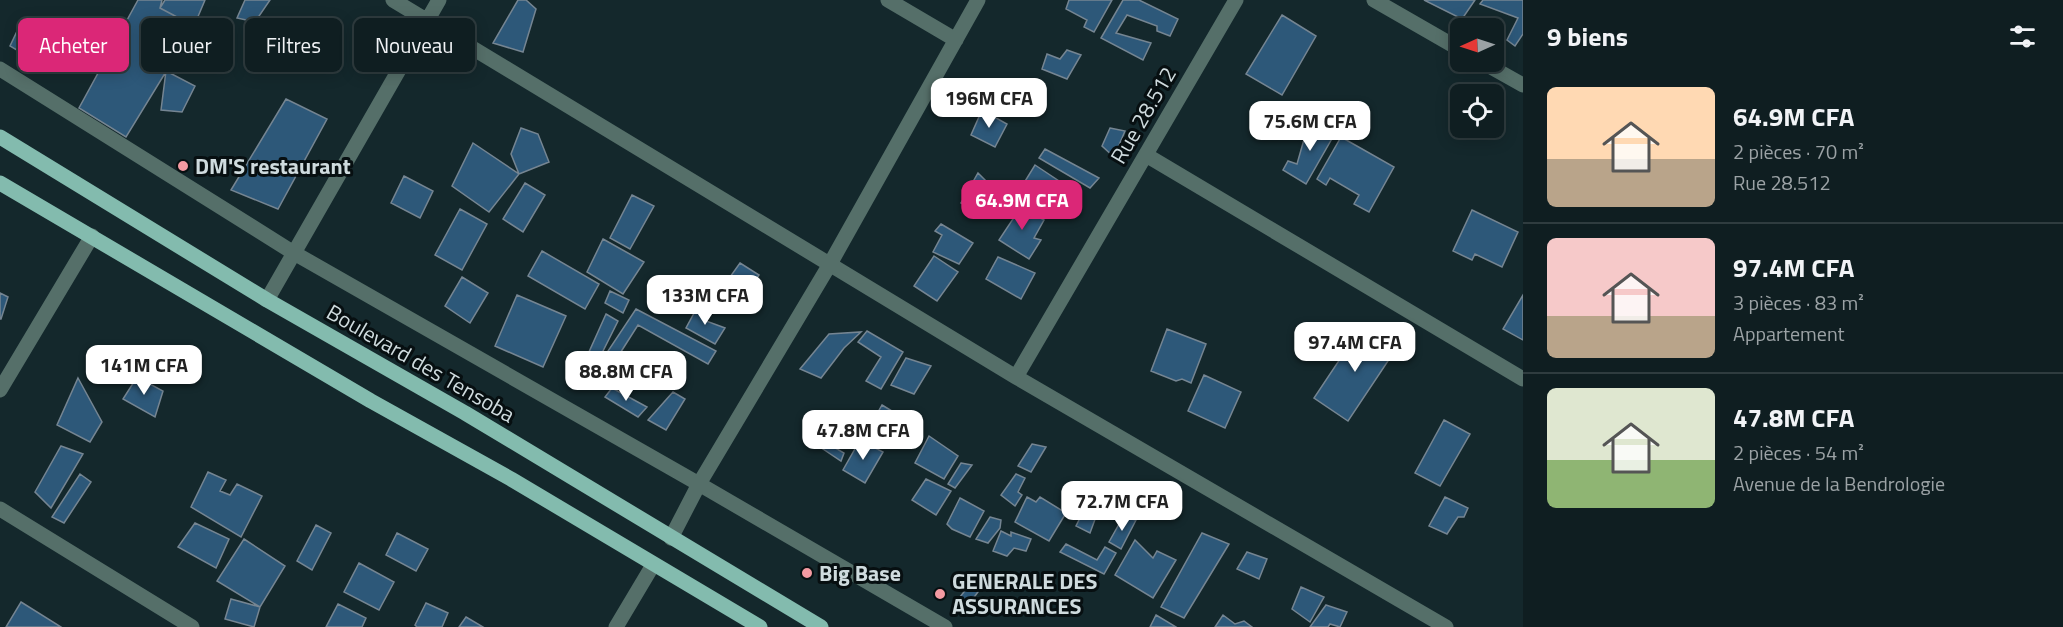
<!DOCTYPE html>
<html lang="fr">
<meta charset="utf-8">
<style>
body{margin:0;font-family:"Titillium Web",sans-serif;background:#1d2b2e;color:#f1f3f6;height:100vh;display:flex;flex-direction:column;font-size:22px;white-space:nowrap}
*{box-sizing:border-box;margin:0}
p{font-size:20px;color:#9ba2a5}
.icon{flex:none;width:33px;height:33px;fill:none;stroke:currentColor;stroke-width:2;stroke-linecap:round;stroke-linejoin:round}
.map{position:relative;flex:1;overflow:hidden}
.details{display:flex;flex-direction:column;background:#0f1e21;width:540px}
.details>*{flex:none}
.top-card{position:absolute;left:18px;top:18px;width:570px;height:54px;display:flex;gap:12px}
.needle{width:39px;rotate:267deg}
.fabs{position:absolute;left:1450px;top:18px;display:grid;gap:12px}
.fabs a{display:grid;place-items:center;width:54px;height:54px;border-radius:9px;background:#0f1e21;box-shadow:0 3px 15px #0003,0 0 0 2px #2f3c3f;font-size:30px}
.price{position:absolute;translate:-50% -51px;padding:0 14px;border-radius:12px;background:#fff;color:#222;font-size:20px;line-height:39px;filter:drop-shadow(0 2px 3px #0008)}
.price::after{content:'';position:absolute;left:50%;top:36px;width:18px;height:14px;margin-left:-9px;background:inherit;clip-path:polygon(0 0,100% 0,50% 100%)}
.price.active{background:#db2777;color:#fff}
ul{padding:0;list-style:none}
li{display:flex;align-items:center;gap:18px;height:150px;padding:0 24px}
li+li{border-top:2px solid #2f3c3f}
li span{display:grid;place-items:center;flex:none;width:168px;height:120px;border-radius:9px;color:#555}
li>.icon{margin-inline-start:auto}
span .icon{width:72px;height:72px;fill:#fffc;stroke-width:1}
li b{font-size:26px}
h2{display:flex;justify-content:space-between;align-items:center;height:72px;padding:0 24px;font-size:26px}
.tag{padding:0 21px;border-radius:9px;background:#0f1e21;box-shadow:0 3px 15px #0003,0 0 0 2px #2f3c3f;font-size:21px;line-height:54px}
.tag.active{background:#db2777;color:#fff}
main{display:flex;flex:1;min-height:0}
.map>svg:first-child{display:block}
.building{fill:#2d5879;stroke:#758592;stroke-width:1.5}
.lines{fill:none;stroke-linecap:round;stroke-linejoin:round}
.minor{stroke:#556f69;stroke-width:15}
.major{stroke:#83bbae;stroke-width:15}
.poi-dot{fill:#f49aa2;stroke:#070f11;stroke-width:2}
.labels{text-anchor:middle;dominant-baseline:central;stroke-width:6;stroke-linejoin:round;paint-order:stroke}
.street-label{font-size:22px;fill:#cfdbde;stroke:#070f11}
.poi-label{font-size:22px;font-weight:bold;fill:#cfdbde;stroke:#070f11;text-anchor:start}
</style>
<main>
<div class="map">
<svg width="1523" height="627" viewBox="0 0 1523 627">
<rect width="100%" height="100%" fill="#14282c"/>
<path class="building" d="M138,0H162L160,8L194,26L126,137L79,108Z
M165,0H205L194,26L160,8Z
M245,0H270L255,22L237,18Z
M518,0H526L536,9L523,52L493,43Z
M1069,0H1112L1094,32L1084,27L1087,20L1066,9Z
M1123,0H1139L1178,19L1170,36L1157,31V26L1127,15L1116,33L1151,43L1143,60L1101,38Z
M1424,0H1475L1462,19Z
M1483,0H1523V34L1515,46L1507,40L1518,18L1480,4Z
M1282,15L1316,36L1282,95L1246,74Z
M21,23L46,30L35,61L10,46Z
M1067,50L1081,55L1067,79L1042,69L1047,54L1060,59Z
M166,71L195,86L182,112L161,110Z
M286,99L327,119L278,209L231,190Z
M982,110L1007,124L995,147L971,135Z
M1308,120L1334,135L1306,184L1283,170L1288,161L1297,164L1305,136L1302,132Z
M521,128L538,134L549,162L519,174L511,154Z
M1110,128L1125,131L1114,157L1102,146Z
M1341,137L1394,167L1369,212L1354,204L1359,195L1330,178L1326,185L1317,179Z
M473,143L519,174L489,212L452,186Z
M1045,149L1099,178L1090,188L1039,158Z
M1035,165L1065,185L1051,210L1019,191Z
M978,173L999,194L986,217L961,203Z
M404,176L433,191L420,218L391,203Z
M525,183L545,195L523,232L503,219Z
M632,195L654,206L630,249L610,238Z
M1012,202L1044,220L1034,238L1041,240L1029,259L999,240L1013,219L1006,213Z
M460,209L487,224L462,270L435,255Z
M1472,210L1518,232L1502,267L1475,254L1472,260L1453,251Z
M941,224L973,243L959,264L933,252L942,235L935,231Z
M603,239L644,262L623,294L587,272Z
M542,251L599,284L585,309L528,276Z
M934,256L958,272L937,301L914,286Z
M998,257L1035,273L1021,299L986,279Z
M740,263L759,275L749,290L730,277Z
M462,277L488,293L470,323L445,306Z
M610,291L629,300L623,313L605,303Z
M0,293L8,297L1,319H0Z
M517,295L566,316L543,367L495,346Z
M1523,295V340L1503,329Z
M699,304L711,314L706,321L725,328L715,344L686,328Z
M636,309L716,351L708,364L638,325L617,358L606,354Z
M606,314L618,321L600,357L589,352Z
M1362,326L1396,349L1348,421L1314,398Z
M1167,329L1206,344L1191,383L1182,379L1176,381L1151,371Z
M867,331L903,352L881,389L866,381L881,357L858,342Z
M861,332L844,348L821,378L800,369L829,334Z
M906,358L931,366L914,394L891,385Z
M1204,375L1241,392L1225,428L1188,411Z
M137,377L163,391L155,417L123,399Z
M78,378L102,422L90,442L57,425Z
M612,388L647,407L638,417L605,397Z
M673,392L685,399L666,430L648,420Z
M882,405L905,419L887,446L865,435Z
M1444,420L1470,434L1440,486L1415,473Z
M826,424L854,433L847,446L822,430Z
M929,436L958,456L944,479L915,463Z
M822,440L844,453L841,461L820,447Z
M860,440L883,452L865,483L843,470Z
M1032,444L1046,447L1031,472L1018,466Z
M61,446L83,454L51,508L35,492Z
M961,463L972,465L955,488L948,484Z
M208,472L226,480L220,491L230,495L237,484L262,496L241,537L191,507Z
M80,474L91,482L64,523L52,517Z
M1016,474L1025,478L1018,492L1022,495L1015,506L1001,495Z
M926,479L951,491L936,515L912,500Z
M1027,497L1036,502L1040,497L1066,513L1049,541L1015,522Z
M1445,497L1468,508L1464,517H1458L1447,534L1429,526Z
M960,498L984,511L970,537L952,529L947,524Z
M1089,500L1101,503L1090,533L1076,526Z
M990,517L1001,520L1000,528L988,543L976,539Z
M1123,517L1136,520L1121,549L1109,542Z
M195,523L229,539L216,568L178,547Z
M316,525L331,533L312,570L297,561Z
M1001,531L1011,536V532L1031,539L1026,551L1014,548L1007,556L993,551Z
M397,533L428,549L416,571L386,555Z
M1202,533L1229,544L1184,618L1161,607Z
M244,539L285,566L260,607L217,581Z
M1135,540L1153,558L1157,551L1176,560L1153,598L1115,575Z
M1066,544L1097,560L1105,547L1116,553L1104,574L1060,552Z
M1247,552L1267,559L1259,579L1237,569Z
M359,563L394,582L379,610L344,592Z
M971,583L983,585L967,607L956,602Z
M1301,587L1324,597L1310,622L1292,609Z
M231,599L260,607L254,627L225,619Z
M21,602L61,627H6Z
M426,603L448,613L442,627H417L415,625Z
M338,604L366,618L362,627H326Z
M1326,605L1347,612L1340,627L1330,624L1328,627H1310Z
M1156,615L1176,627H1150Z
M1223,615L1235,624L1244,621L1252,627H1215Z
M466,617L483,627H459Z"/>
<g class="lines">
<path class="minor" d="M393,0L1016,377L1446,627
M888,0L956,40
M1374,0L1461,50
M1482,62L1523,85
M0,69L294,253L699,484L945,627
M1146,155L1523,379
M267,300L439,0
M1016,377L1236,0
M0,390L92,236
M0,509L192,627
M671,538L699,484L830,264L978,0
M616,627L653,565"/>
<path class="major" d="M0,137L267,300L465,413L821,627
M0,183L371,401L511,479L760,627"/>
</g>
<g class="poi-dot">
<circle cx="183" cy="166" r="6"/>
<circle cx="807" cy="573" r="6"/>
<circle cx="940" cy="594" r="6"/>
</g>
<g class="labels">
<g class="street-label">
<text transform="translate(1143 115) rotate(-60)">Rue 28.512</text>
<text transform="translate(421 363) rotate(30)">Boulevard des Tensoba</text>
</g>
<g class="poi-label">
<text x="195" y="166">DM'S restaurant</text>
<text x="819" y="573">Big Base</text>
<text x="952" y="581">GENERALE DES<tspan x="952" dy="25">ASSURANCES</tspan></text>
</g>
</g>
</svg>
<div class="fabs">
<a><svg class="needle" viewBox="-14 -14 28 28"><path d="M0-13l5 13h-10z" fill="#e53935"/><path d="M0 13l5-13h-10z" fill="#9ba2a5"/></svg></a>
<a><svg class="icon" aria-label="locate" viewBox="0 0 24 24"><circle cx="12" cy="12" r="6"/><path d="M12 2v4M12 18v4M2 12h4M18 12h4"/></svg></a>
</div>
<b class="price" style="left:989px;top:129px">196M CFA</b>
<b class="price" style="left:1310px;top:152px">75.6M CFA</b>
<b class="price active" style="left:1022px;top:231px">64.9M CFA</b>
<b class="price" style="left:705px;top:326px">133M CFA</b>
<b class="price" style="left:1355px;top:373px">97.4M CFA</b>
<b class="price" style="left:144px;top:396px">141M CFA</b>
<b class="price" style="left:626px;top:402px">88.8M CFA</b>
<b class="price" style="left:863px;top:461px">47.8M CFA</b>
<b class="price" style="left:1122px;top:532px">72.7M CFA</b>
<div class="top-card">
<a class="tag active">Acheter</a>
<a class="tag">Louer</a>
<a class="tag">Filtres</a>
<a class="tag">Nouveau</a>
</div>
</div>
<section class="details">
<h2>9 biens<svg class="icon" aria-label="filters" viewBox="0 0 24 24"><path d="M4 7h16M4 17h16"/><circle cx="9" cy="7" r="2"/><circle cx="15" cy="17" r="2"/></svg></h2>
<ul>
<li><span style="background:linear-gradient(#ffd9b3 60%,#b9a48a 0)"><svg class="icon" aria-label="home" viewBox="0 0 24 24"><path d="M3 11l9-7 9 7M6 9v11h12V9"/></svg></span><div><b>64.9M CFA</b><p>2 pièces · 70 m²</p><p>Rue 28.512</p></div></li>
<li><span style="background:linear-gradient(#f6c9c9 65%,#b9a48a 0)"><svg class="icon" aria-label="home" viewBox="0 0 24 24"><path d="M3 11l9-7 9 7M6 9v11h12V9"/></svg></span><div><b>97.4M CFA</b><p>3 pièces · 83 m²</p><p>Appartement</p></div></li>
<li><span style="background:linear-gradient(#dfe7d0 60%,#8fb573 0)"><svg class="icon" aria-label="home" viewBox="0 0 24 24"><path d="M3 11l9-7 9 7M6 9v11h12V9"/></svg></span><div><b>47.8M CFA</b><p>2 pièces · 54 m²</p><p>Avenue de la Bendrologie</p></div></li>
</ul>
</section>
</main>
